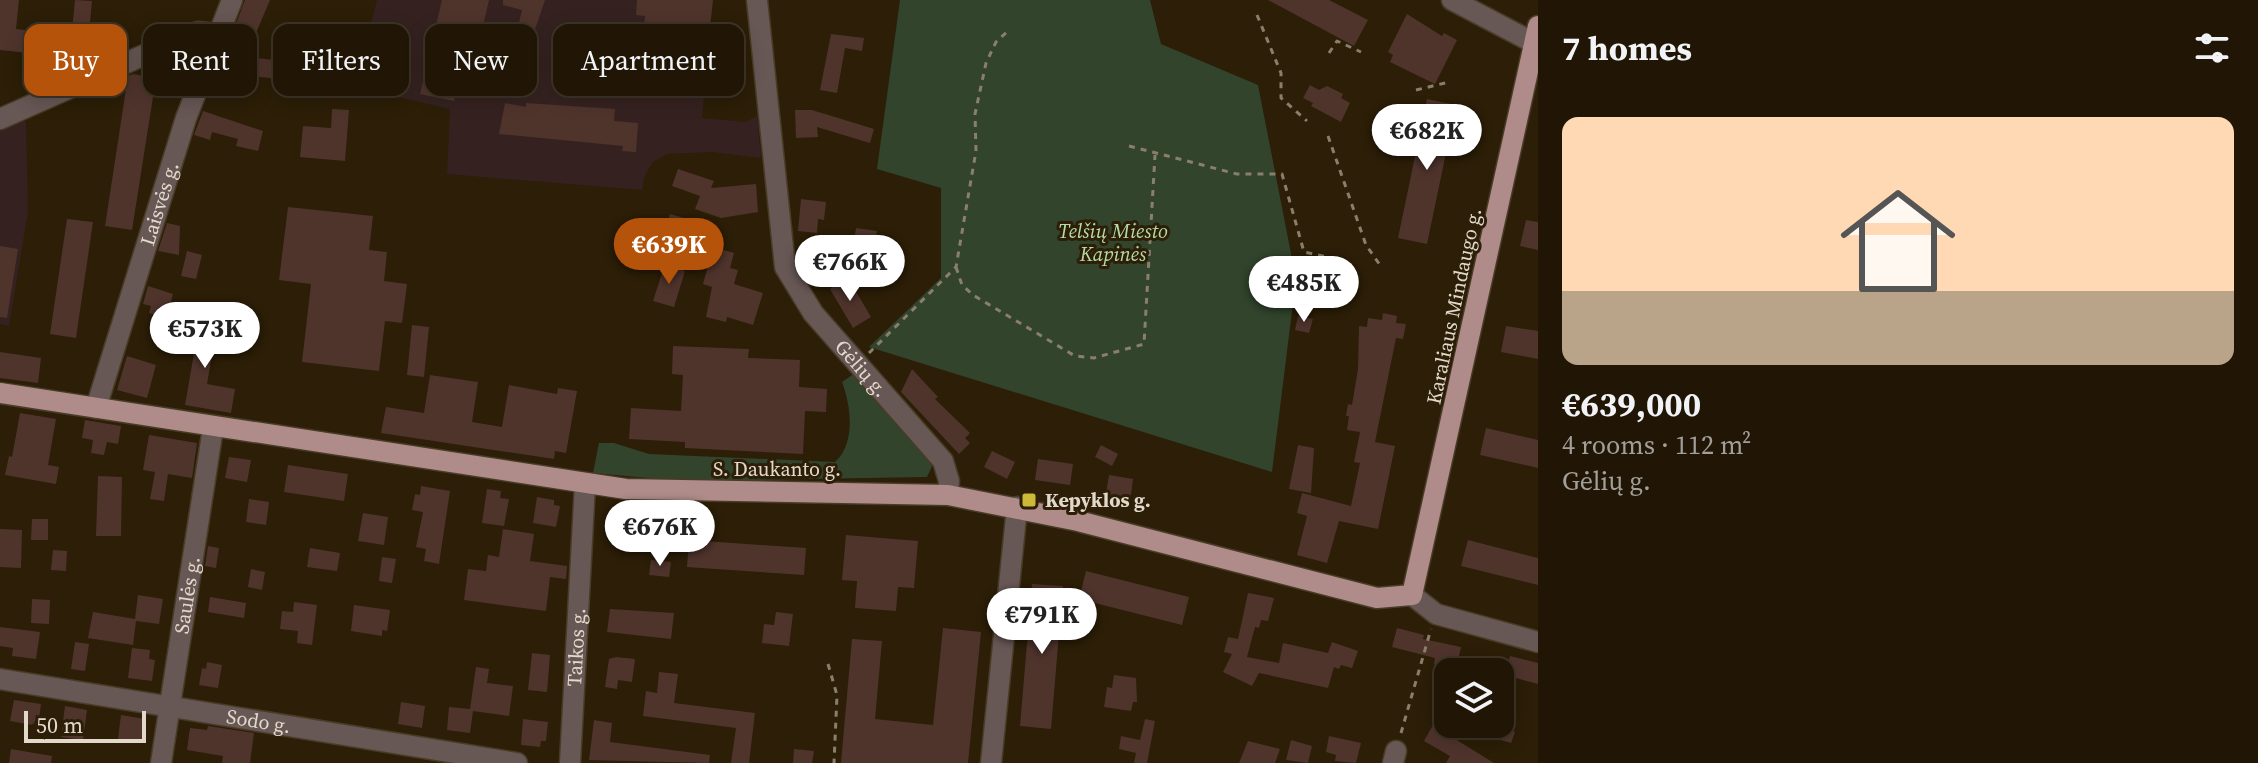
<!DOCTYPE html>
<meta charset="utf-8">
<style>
body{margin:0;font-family:"Source Serif 4",serif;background:#291f0f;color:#f1f3f6;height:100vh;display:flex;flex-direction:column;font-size:30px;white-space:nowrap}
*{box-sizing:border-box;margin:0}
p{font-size:26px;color:#a29f9a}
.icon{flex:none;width:44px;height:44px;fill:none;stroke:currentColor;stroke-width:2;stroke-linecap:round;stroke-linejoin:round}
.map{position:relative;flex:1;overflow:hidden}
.drawer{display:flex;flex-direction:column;background:#211605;width:720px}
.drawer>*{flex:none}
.hud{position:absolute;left:24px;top:24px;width:760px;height:72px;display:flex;gap:16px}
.controls{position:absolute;left:1434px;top:658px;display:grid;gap:16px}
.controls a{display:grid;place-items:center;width:80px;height:80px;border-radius:16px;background:#211605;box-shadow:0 4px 20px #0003,0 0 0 2px #3e3527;font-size:40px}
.scale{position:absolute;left:24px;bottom:20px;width:122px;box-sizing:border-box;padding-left:8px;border:4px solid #e2d9cb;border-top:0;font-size:22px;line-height:28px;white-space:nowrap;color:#e2d9cb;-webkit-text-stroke:6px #2c1e07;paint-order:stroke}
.price{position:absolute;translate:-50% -68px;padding:0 18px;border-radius:28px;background:#fff;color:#222;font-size:26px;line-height:52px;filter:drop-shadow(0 2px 4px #0008)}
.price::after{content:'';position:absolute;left:50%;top:48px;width:24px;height:18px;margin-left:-12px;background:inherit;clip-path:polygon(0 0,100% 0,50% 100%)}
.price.current{background:#b45309;color:#fff}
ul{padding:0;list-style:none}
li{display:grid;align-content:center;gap:16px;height:424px;padding:0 24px}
li span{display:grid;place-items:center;height:248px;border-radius:16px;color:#555}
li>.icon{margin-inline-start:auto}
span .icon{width:144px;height:144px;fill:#fffc;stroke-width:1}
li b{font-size:34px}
h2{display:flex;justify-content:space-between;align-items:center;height:96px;padding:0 24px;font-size:34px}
.tag{padding:0 28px;border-radius:16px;background:#211605;box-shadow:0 4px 20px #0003,0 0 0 2px #3e3527;font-size:28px;line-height:72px}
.tag.current{background:#b45309;color:#fff}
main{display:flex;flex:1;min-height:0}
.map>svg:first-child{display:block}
.commercial{fill:#352220}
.green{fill:#32442c}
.building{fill:#4f342c}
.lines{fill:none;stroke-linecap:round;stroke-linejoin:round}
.minor-casing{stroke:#493c26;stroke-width:23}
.major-casing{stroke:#493c26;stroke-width:23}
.path{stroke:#8a7f6c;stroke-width:3;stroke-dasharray:6 6;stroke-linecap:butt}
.minor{stroke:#675755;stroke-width:20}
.major{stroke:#af8c89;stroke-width:20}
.poi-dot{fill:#cdb938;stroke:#2c1e07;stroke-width:3}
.labels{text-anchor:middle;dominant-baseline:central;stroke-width:6;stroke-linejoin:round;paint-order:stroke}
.street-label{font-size:20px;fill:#e2d9cb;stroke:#2c1e07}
.park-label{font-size:20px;font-style:italic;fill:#b4dba8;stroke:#2c1e07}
.poi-label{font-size:20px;font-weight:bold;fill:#e2d9cb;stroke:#2c1e07;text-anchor:start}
</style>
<main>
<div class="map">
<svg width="1538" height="763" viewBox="0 0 1538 763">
<rect width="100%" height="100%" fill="#2c1e07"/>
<path class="commercial" d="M377,0H713L702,118L745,122L757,116L761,158L712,152L667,154L653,162L644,177L642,190L447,174L450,109L354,87Z
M17,112L26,123L28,212L9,326L0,324V119Z"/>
<path class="green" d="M900,0H1150L1161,44L1258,85L1296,279L1272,472L869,347L941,278V188L877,169Z
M858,371L934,462L927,477L682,481L593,473L599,443H614L649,454L835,462C856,443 851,406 842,382Z"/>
<path class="building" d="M0,0H19L16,29L41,32L39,54L0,50Z
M75,0L92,1L86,65L69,63Z
M245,0H270L256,33L236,24Z
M442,0H489L467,94L456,91L454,101L420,94Z
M503,0H545L533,35L517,31L522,10L503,5Z
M637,0H713L702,97L638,90L645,16L636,15Z
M1268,0H1329L1368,20L1354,46Z
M1407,14L1442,36L1444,33L1457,40L1435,84L1390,62L1393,55L1388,52Z
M566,31L597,35L595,51L564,47Z
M831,34L864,38L862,51L845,48L837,93L820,90Z
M254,58L297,62L296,81L252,76Z
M133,74L156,78L132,230L105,226L128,76Z
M1310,85L1319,90L1327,86L1343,94L1341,98L1350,103L1341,122L1311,106L1313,103L1303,98Z
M1427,99L1456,105L1427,244L1398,238Z
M505,103L526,107V103L615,109L614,121L638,123L636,152L622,151L623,146L499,134Z
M332,109L349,110L345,161L300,157L303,126L331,128Z
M795,110H812L874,129L870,143L817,127L818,137L796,138Z
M203,111L263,131L258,151L236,146L238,139L212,132L210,140L194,135Z
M678,169L714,181L711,188L756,184L758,212L721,218L695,209L700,196L672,186Z
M801,199L826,202L824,220L818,219L817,233L798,231Z
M288,207L373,216L369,250L387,252L384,281L407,284L402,323L385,321L379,371L302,362L311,284L279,280Z
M670,214L684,218L680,230L666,226Z
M67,219L93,222L76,338L50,334Z
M1526,220L1538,222V250L1520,246Z
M167,223L180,226L179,255L158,251Z
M856,228L877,231L869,273L853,270L858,248L853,247Z
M0,246L18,249L7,318L0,317Z
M713,247L734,253L730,268L738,270L734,284L763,293L753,325L727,317L726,322L706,317L712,287L703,284Z
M187,251L202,255L196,279L181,276Z
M665,264L685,271L674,307L653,301Z
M848,278L871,317L853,328L830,289Z
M148,286L173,294L166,318L149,313L151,306L143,304Z
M1383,313L1397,316L1396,323L1406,324L1403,339L1396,338L1375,442L1395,446L1378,529L1339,521L1327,563L1297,555L1306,520L1307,516L1297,513L1302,493L1351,506L1360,463L1354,462L1360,432L1347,430L1349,416H1346L1348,404L1352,405L1358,369L1359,326L1367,327L1368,318L1382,320Z
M1298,316L1313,319L1309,333L1295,330Z
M175,322L203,331L205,324L225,331L220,346L214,344L207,384L235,389L231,413L185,405L196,342L172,334Z
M412,325L429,327L424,377L407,375Z
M1506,326L1538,331V359L1501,352Z
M673,346L749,349L748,358L800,360L799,387L827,389L826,412L805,411L803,454L685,448V442L629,439L631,408L681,411L683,375L672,374Z
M0,352L41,358L38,383L0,378Z
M127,356L156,365L147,398L117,390Z
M912,369L938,397L935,399L970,433L965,438L970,443L959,454L901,392Z
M430,375L478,382L472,422L502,427L509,385L557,394L558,388L577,391L566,453L555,451L554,459L381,433L386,407L424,413Z
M20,413L56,419L48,465L59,467L56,484L5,475L9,456L12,457Z
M85,420L121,426L118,444L107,442L104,455L91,453L93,440L82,438Z
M1486,428L1538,440V468L1480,455Z
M149,435L197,443L192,478L168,474L164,501L150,499L155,472L143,470Z
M1101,445L1118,454L1112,466L1095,457Z
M1298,445L1314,448L1311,493L1289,489Z
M992,451L1015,462L1007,479L984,467Z
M229,457L251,460L247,482L225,478Z
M1038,459L1073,464L1070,485L1035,480Z
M288,465L348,474L344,501L284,492Z
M1109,475L1133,479L1130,503L1105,500Z
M98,476L122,477L121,536H96Z
M421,486L450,491L439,564L424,561L426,549L416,547L423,512L412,510L415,494L420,495Z
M487,489L501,491L500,498L509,499L504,526L482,523Z
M537,497L554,500V505L560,506L556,527L533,523Z
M249,499L269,502L266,525L246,522Z
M620,512L653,517V512L681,514L680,533L644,531L641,548L617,544L618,537L608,535L611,518L618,519Z
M363,513L388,517L384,545L358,541Z
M32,519H48V540H31Z
M0,529L22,530L21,568L0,567Z
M503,529L534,534L530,561L567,566L566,579L550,577L546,611L464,600L468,569L486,571L488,555L499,557Z
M846,535L918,541L914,588L898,587L896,611L855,608L857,581L842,580Z
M689,540L806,548L804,575L687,567Z
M1468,540L1538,558V585L1461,566Z
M208,546L219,548L216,568L205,566Z
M310,548L340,553L337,571L307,567Z
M53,550L67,551L66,571L51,570Z
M382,557L396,559L392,583L379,581Z
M651,560L671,562L669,577L649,575Z
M251,569L265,572L262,590L248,587Z
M1086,571L1189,597L1182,625L1079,599Z
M1032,584L1063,586L1051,729L1020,726Z
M1248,593L1274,598L1268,621L1261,620L1259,628L1255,627L1247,657L1279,663L1283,643L1328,653L1332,642L1358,651L1352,668L1341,665L1339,669L1334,667L1328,688L1259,673L1252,686L1223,672L1232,654L1224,652L1228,637L1238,639Z
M138,595L163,599L159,624L136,621L133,645L88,638L93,612L135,619Z
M210,597L246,603L244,618L208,612Z
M32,599L50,600L49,624L31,623Z
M294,602L317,605L312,645L297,643L298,631L280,629L282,611L293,612Z
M354,605L390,610L387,631L382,630V636L351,631Z
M610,609L674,613L671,639L607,632Z
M776,612L793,614L789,646L762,643L764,624L774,625Z
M0,627L40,632L36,659L12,656L13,648L0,646Z
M943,628L981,632L968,763H841L852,639L882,641L875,719L933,725Z
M1397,628L1424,635L1423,639L1461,647L1456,669L1434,664L1435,658L1392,647Z
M75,642L89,644L85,671L71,669Z
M132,648L150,650L149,659L155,660L152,681L128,678Z
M532,653L550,655L547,692L528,690Z
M1510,656L1538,663V684L1505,675Z
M616,657L635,659L632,682L618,680L617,689L605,687L609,659Z
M207,662L222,665L218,688L199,685L202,668L206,669Z
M476,667L489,669L487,683L513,686L509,716L473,711L470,733L447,730L449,707L470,709Z
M659,672L678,674L674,703L755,713L749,763H731L736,728L643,716L646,691L657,693Z
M1114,675L1136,678L1137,702H1133L1131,711L1104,707L1107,687L1112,688Z
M14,700L41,704L38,726L10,721Z
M401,702L425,706L422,728L398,724Z
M65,706L87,710L83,740L61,737Z
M121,715L145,719L142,743L118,739Z
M523,719L548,722L546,741H541L540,747L521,745Z
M1145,719L1155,721L1147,763H1134L1136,753L1119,749L1121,736L1140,740Z
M594,720L612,723L610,742L710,755L709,763L589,760Z
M1491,724L1515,732L1511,743L1488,736Z
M1433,725L1447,734L1494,763H1446L1450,756L1424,741Z
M208,726L254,733L250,763H222L223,756L187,750L190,728L207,730Z
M1329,736L1361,743L1356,763L1335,761L1336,755L1326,752Z
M1291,740L1312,746L1308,763L1286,760Z
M1248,741L1280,749L1275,763H1239Z
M11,749L52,756L51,763H9Z
M794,749L814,751L812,763H793Z"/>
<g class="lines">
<defs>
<g id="minor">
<path id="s1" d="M757,0L785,267L813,313L943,461L949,481L948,495"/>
<path d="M1452,0L1538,45"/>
<path d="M0,119L180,39L198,32L217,34"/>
<path id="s2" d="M96,408L186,118L232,0"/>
<path d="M1412,595L1436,614L1538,642"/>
<path id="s3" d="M0,679L517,763"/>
<path id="s4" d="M161,763L213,428"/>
<path id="s5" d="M570,763L585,484"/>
<path d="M991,763L1017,507"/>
<path d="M1393,763L1396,751"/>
</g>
<path id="major" d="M0,393L626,489L948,495L1078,521L1377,598L1412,595L1538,26"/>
</defs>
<use href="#minor" class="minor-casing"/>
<use href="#major" class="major-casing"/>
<path class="path" d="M1257,15L1281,73V98L1307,121
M1329,53L1337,41L1361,52
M1416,90L1449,82
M1328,136L1366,245L1380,265
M1129,146L1237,174H1282L1304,252L1332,258
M956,267L962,285L973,295L1075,356L1094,358L1144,344L1155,155
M869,353L956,267L976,151L975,114L986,63L996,42L1010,29
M828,664L837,695L834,763
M1401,733L1431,629"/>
<use href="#minor" class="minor"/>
<use href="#major" class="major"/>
</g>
<rect class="poi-dot" x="1021" y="492" width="16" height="16" rx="4"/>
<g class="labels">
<g class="street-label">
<text stroke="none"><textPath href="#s2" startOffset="214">Laisvės g.</textPath></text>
<text transform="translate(1454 306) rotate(-78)">Karaliaus Mindaugo g.</text>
<text stroke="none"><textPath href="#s1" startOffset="396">Gėlių g.</textPath></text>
<text x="777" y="469">S. Daukanto g.</text>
<text stroke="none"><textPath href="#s4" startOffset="170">Saulės g.</textPath></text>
<text stroke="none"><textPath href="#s5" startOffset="116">Taikos g.</textPath></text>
<text stroke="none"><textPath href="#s3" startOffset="262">Sodo g.</textPath></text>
</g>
<g class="park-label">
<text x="1113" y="231">Telšių Miesto<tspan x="1113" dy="23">Kapinės</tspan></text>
</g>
<g class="poi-label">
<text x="1045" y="500">Kepyklos g.</text>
</g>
</g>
</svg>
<div class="controls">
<a><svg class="icon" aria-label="layers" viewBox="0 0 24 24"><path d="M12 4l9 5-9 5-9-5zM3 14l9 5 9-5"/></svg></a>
</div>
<div class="scale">50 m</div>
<b class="price" style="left:1427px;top:172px">€682K</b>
<b class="price current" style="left:669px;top:286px">€639K</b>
<b class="price" style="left:850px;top:303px">€766K</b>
<b class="price" style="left:1304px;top:324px">€485K</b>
<b class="price" style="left:205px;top:370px">€573K</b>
<b class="price" style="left:660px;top:568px">€676K</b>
<b class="price" style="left:1042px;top:656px">€791K</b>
<div class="hud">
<a class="tag current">Buy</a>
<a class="tag">Rent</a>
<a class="tag">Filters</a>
<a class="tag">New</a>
<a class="tag">Apartment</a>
</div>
</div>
<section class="drawer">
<h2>7 homes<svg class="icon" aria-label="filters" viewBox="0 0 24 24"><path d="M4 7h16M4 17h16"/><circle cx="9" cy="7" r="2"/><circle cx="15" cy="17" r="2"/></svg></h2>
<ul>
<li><span style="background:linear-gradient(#ffd9b3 70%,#b9a48a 0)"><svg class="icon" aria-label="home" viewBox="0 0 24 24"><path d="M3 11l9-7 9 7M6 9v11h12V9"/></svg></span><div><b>€639,000</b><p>4 rooms · 112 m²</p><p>Gėlių g.</p></div></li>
</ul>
</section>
</main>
